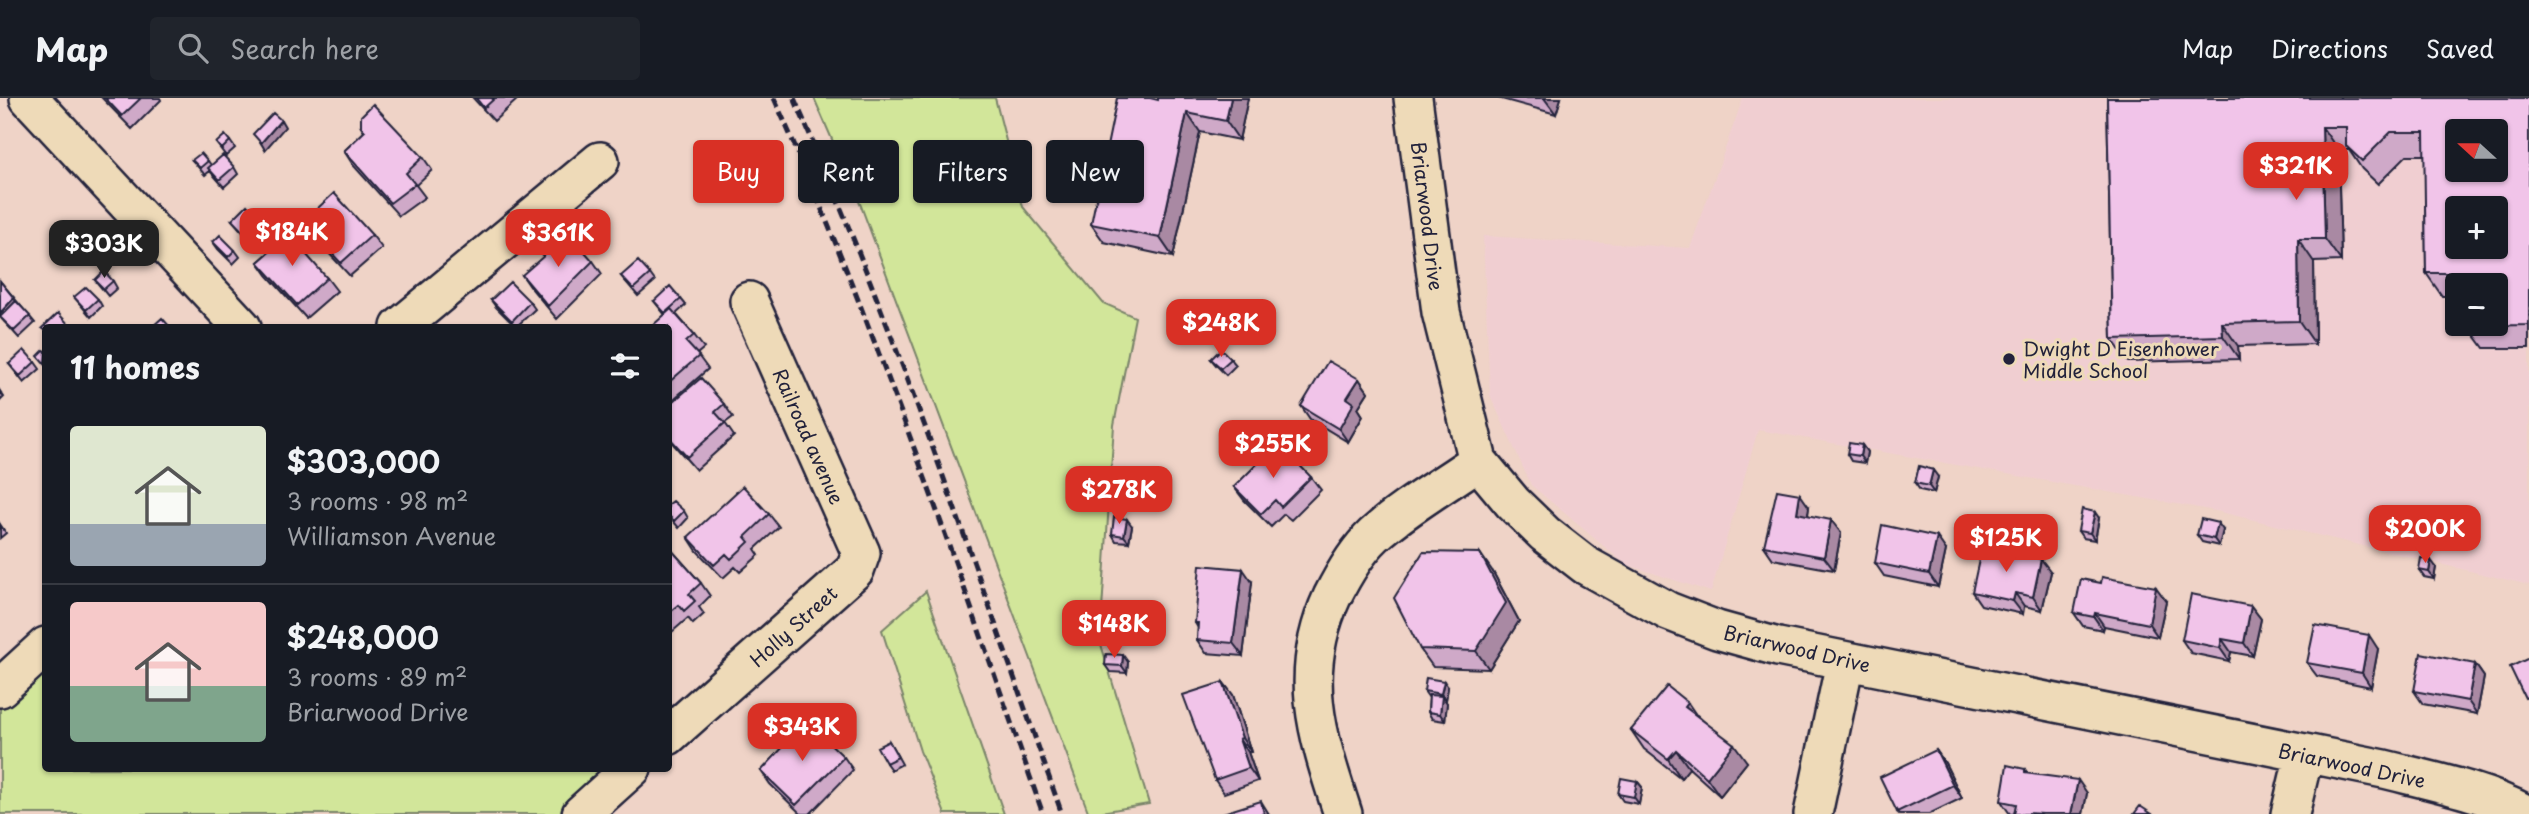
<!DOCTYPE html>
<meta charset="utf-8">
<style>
body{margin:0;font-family:"Playpen Sans",sans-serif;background:#20242c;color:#f1f3f6;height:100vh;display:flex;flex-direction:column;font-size:26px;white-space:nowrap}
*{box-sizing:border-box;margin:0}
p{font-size:23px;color:#9ea1a6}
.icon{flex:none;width:38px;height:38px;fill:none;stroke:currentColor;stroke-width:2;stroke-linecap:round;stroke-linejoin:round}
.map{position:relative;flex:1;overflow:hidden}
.details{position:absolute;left:42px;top:226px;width:630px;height:448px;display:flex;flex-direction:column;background:#171b24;border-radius:7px;box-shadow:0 2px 5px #0004}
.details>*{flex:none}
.top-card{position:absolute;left:693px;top:42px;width:665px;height:63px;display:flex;gap:14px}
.needle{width:46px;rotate:291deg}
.tools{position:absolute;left:2445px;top:21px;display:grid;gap:14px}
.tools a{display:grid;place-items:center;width:63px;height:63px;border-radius:7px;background:#171b24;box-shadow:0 2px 5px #0004;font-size:35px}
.price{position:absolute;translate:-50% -60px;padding:0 16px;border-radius:14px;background:#d93025;color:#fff;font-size:23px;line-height:46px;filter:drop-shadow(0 2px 4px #0008)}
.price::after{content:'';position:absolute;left:50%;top:42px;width:21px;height:16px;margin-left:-10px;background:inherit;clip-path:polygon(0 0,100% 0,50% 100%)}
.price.selected{background:#222;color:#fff}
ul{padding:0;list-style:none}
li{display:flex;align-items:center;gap:21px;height:175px;padding:0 28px}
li+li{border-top:2px solid #363941}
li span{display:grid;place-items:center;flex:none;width:196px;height:140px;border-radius:7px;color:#555}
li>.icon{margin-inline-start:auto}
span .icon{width:84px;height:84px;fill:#fffc;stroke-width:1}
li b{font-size:30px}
h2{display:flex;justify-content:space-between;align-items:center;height:84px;padding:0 28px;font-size:30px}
.tag{padding:0 24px;border-radius:7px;background:#171b24;box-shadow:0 2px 5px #0004;font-size:24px;line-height:63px}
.tag.selected{background:#d93025;color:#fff}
header{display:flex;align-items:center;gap:42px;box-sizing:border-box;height:98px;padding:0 35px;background:#171b24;border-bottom:2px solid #363941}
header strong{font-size:33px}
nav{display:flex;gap:38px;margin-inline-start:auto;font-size:24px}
.search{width:490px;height:63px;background:#20242c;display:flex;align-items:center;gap:18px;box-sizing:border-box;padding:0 24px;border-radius:7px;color:#9ea1a6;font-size:26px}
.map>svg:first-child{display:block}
.built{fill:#f0ced1;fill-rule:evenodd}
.green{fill:#d2e69a;stroke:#7a846a;stroke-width:2}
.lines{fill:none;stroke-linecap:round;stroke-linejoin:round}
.minor-casing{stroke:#22223b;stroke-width:42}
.minor{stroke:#eedab8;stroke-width:37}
.rail{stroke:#22223b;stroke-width:5;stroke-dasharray:10 5;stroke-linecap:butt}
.wall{fill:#cfa9c8;stroke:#22223b;stroke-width:2}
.shaded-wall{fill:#a989a3;stroke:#22223b;stroke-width:2}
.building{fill:#f1c4e9;stroke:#22223b;stroke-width:2;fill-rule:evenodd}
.poi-dot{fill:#22223b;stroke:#eedab8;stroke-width:2.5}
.labels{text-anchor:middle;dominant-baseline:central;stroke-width:6;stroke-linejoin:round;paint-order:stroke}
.street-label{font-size:19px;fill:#22223b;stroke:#eedab8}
.poi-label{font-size:19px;fill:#22223b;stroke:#eedab8;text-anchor:start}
</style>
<header>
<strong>Map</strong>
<div class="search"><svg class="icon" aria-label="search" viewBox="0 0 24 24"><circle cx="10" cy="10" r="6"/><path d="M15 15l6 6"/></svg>Search here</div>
<nav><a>Map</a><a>Directions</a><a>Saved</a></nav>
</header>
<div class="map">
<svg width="2529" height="716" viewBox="0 0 2529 716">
<rect width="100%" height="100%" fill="#efd3c7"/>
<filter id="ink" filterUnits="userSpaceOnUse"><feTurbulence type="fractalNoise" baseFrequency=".0143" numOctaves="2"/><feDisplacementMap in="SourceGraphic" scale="14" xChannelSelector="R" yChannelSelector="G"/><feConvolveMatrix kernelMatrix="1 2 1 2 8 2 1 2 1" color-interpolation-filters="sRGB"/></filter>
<g filter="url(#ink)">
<path class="built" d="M1743,0H2529V487L2216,413L1758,332L1711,494L1625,466L1531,387L1490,297L1483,138L1690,150ZM2457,33H2496V72H2457ZM2457,110H2496V149H2457ZM2457,187H2496V226H2457Z"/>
<path class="green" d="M814,0H995L1023,109L1103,205L1135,219L1114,327L1100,543L1149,706L1089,716L861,108Z
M926,493L1004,716H945L920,653L882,532Z
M45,547L46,670H632L581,716H0V589Z"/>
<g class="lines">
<defs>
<path id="minor" d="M29,0L242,229
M1413,0L1441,214L1478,363L1513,405L1545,436L1585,467L1668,513L1717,532L1778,549L2384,671C2432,683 2483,693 2526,716
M400,229L600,63
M0,590L46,548
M668,638L855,472L861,455L749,203
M581,716L632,670
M1343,716C1318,639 1296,577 1332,499C1343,477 1356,454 1374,437C1405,409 1444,387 1478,363
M1813,716L1845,564
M2290,716L2304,657"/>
</defs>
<use href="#minor" class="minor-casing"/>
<use href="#minor" class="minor"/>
<path class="rail" d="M774,0C878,233 959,476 1043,716
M794,0C897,233 977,476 1062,716"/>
</g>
<path class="wall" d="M102,0H160L161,2L132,31Z
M473,0H519L494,23Z
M1248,0L1239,42L1200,34L1173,159L1104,144L1091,126L1158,2Z
M1498,0H1561L1556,16Z
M2107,0H2529V250H2484L2468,228L2496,187H2457V198H2442L2426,175L2425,57H2407L2378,86L2362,71L2349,52H2338L2341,163L2314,164L2315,246L2238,248L2239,261L2128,264L2112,241Z
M361,29L423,59L432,72L416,87L425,99L399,118L353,67L344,53L364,34Z
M230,43L235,50L226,58L216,45Z
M192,62L208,63L211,67L234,69L238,76L224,89L210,73L205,77Z
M232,122L265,127L270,134L255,148Z
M303,124L372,137L382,150L350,178L312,137Z
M271,143L327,180L337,193L306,220L267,177L258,164L275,149Z
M213,144L235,152L240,159L233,166L218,151Z
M593,163L602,176L557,221L531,190L522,177Z
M650,176L655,183L638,198L621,178Z
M95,182L113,183L117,190L108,198Z
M0,183L35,225L19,240L0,219Z
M74,199L98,201L102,208L91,219Z
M681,201L686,207L676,216L694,237L704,250L697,256L708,271L668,306V229L665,217L654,203Z
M491,202L530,204L535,211L516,229L496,209Z
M1211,261H1231L1236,267L1226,277L1216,267Z
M35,264L40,271L24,285L9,266Z
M1359,281L1368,294L1358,310L1363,318L1348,344L1310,321L1301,308Z
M0,293L4,299L0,303Z
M724,306L733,319L725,325L734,338L696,372L668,340V308Z
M1862,347L1867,354L1865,365L1851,363L1847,356Z
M1311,379L1321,392L1291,422L1284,416L1271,429L1244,402L1234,389Z
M1938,379L1934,395L1920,392L1915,385Z
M668,407L684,413L688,420L679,430L669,418Z
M1809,409L1808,417L1841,435L1834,472L1773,461L1764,448Z
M769,416L779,429L755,451L759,457L740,474L735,469L723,480L697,453L688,439Z
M2099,420L2095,442L2083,440L2078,433Z
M0,426L6,435L0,440Z
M1132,428L1129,444L1116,443L1112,436Z
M2223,432L2219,448L2202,444L2197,437Z
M668,448L701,485L710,498L699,509L704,516L693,526L688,520L672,534L668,530Z
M1946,452L1938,489L1884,478L1875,465Z
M2436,469L2434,481L2424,479L2419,472Z
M1493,474L1519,523L1489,571L1433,569L1420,551Z
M2051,474L2042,512L2024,508L2023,516L1981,507L1972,494Z
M1252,484L1243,558L1206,555L1197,542L1198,530L1195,525Z
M2166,503L2158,539L2104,528L2103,532L2083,528L2074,515Z
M2251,508L2261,521L2253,558L2231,554L2229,563L2191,555L2182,542Z
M2378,551L2371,589L2317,578L2307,565Z
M1128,564L1127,575L1110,574L1105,567Z
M2475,566L2484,579L2477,616L2423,606L2414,593Z
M1223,584L1233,597L1251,654H1248L1258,683L1224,695L1215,682Z
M1448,589L1446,602H1445L1447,605L1445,623L1432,621L1428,614L1429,600L1424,593Z
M1697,617L1747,664L1720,698L1689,670L1681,680L1644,651L1631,632Z
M889,643L902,666L891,672L886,665Z
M1936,652L1945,665L1962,700L1929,716H1899L1897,714Z
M844,659L853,672L810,716H801L770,686L761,673Z
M2025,671L2028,676L2087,695L2083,716H2010L2001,703Z
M1637,683L1642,689L1639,706L1623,703L1618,696Z"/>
<path class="shaded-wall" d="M1231,0H1248L1239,42L1226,23Z
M1544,0H1561L1556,16Z
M1187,15L1200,34L1173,159L1160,140Z
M281,22L285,29L265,52L261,45Z
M2322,29L2338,52L2341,163L2325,141Z
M2298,141L2314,164L2315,246L2299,223Z
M14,200L18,207L4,223L0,217V215Z
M2222,225L2238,248L2239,261L2223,238Z
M1359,281L1368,294L1358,310L1363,318L1348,344L1339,331L1347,300Z
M1862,347L1867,354L1865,365L1860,358Z
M1933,372L1938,379L1934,395L1929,388Z
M1800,396L1809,409L1806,428L1797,415Z
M2095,414L2099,420L2095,442L2090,435Z
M1127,421L1132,428L1129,444L1124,438Z
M1831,422L1841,435L1834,472L1824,459Z
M2218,425L2223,432L2219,448L2214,441Z
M1937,439L1946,452L1938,489L1929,476Z
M1480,455L1493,474L1519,523L1489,571L1476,553Z
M2041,461L2051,474L2042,512L2033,499Z
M2431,462L2436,469L2434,481L2429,474Z
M1243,471L1252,484L1243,558L1233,545Z
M2156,489L2166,503L2158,539L2149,526Z
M2015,495L2024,508L2023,516L2013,503Z
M2251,508L2261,521L2253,558L2244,545Z
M2095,515L2104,528L2103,532L2094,519Z
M2369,537L2378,551L2371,589L2362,575Z
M2222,541L2231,554L2229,563L2220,550Z
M1123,557L1128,564L1127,575L1122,568Z
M2475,566L2484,579L2477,616L2468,603Z
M1444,583L1448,589L1446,602L1441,596Z
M1223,584L1233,597L1251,654L1242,640Z
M1442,598L1447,605L1445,623L1440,616Z
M1688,605L1701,624L1685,609Z
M1239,641L1248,654L1258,683L1249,670Z
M1734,646L1747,664L1720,698L1707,680Z
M1676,652L1689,670L1681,680L1668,661Z
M1936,652L1945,665L1962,700L1953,687Z
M2078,682L2087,695L2083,716H2071Z
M1637,683L1642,689L1639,706L1634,699Z
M1261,703L1269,716H1264Z"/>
<path class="building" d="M105,0H141L122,18Z
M476,0H495L484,10Z
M1117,0H1150L1158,2V0H1231L1226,23L1187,15L1160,140L1091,126Z
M2107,0H2529V227L2468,228V226H2496V187H2457V194V175H2426L2424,34H2391L2362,63L2346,48V29H2322L2325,141H2298L2299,223L2222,225L2223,238L2112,241ZM2457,33H2496V72H2457ZM2457,110H2496V149H2457Z
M373,6L423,59L406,75L415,86L390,105L344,53L365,33L361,29V18Z
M273,15L281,22L261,45L253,36Z
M225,37L230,43L222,51L216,45Z
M201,55L208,63L200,70L192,62Z
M223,57L234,69L219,82L208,70Z
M334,95L372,137L341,165L303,124Z
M247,107L265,127L250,141L232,122Z
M284,131L327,180L297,207L258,164L275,149L271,143Z
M569,136L593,163L548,208L522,177Z
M220,137L235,152L228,159L213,144Z
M638,163L650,176L633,191L621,178Z
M104,173L113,183L104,191L95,182Z
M0,183L14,200L0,215Z
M510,184L530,204L512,223L491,202Z
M670,188L681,201L665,215L654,203Z
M86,189L98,201L86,212L74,199Z
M16,203L30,218L14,233L0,219Z
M671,211L694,237L686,244L699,258L668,285V229H651Z
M58,215L71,229H46V233L42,230Z
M162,220L170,229H152Z
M1221,251L1231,261L1221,270L1211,261Z
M24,252L35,264L20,278L9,266Z
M44,252L46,253L45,266L38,258Z
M1328,263L1359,281L1347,300L1354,305L1339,331L1301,308Z
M701,280L724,306L715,314L725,325L687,359L668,338V308Z
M1278,345L1311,379L1281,409L1275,402L1261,416L1234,389Z
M1849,345L1862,347L1860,358L1847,356Z
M1919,368L1933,372L1929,388L1915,385Z
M743,388L769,416L745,439L749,444L731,461L726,456L714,467L688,439Z
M1777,392L1800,396L1797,415L1831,422L1824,459L1764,448Z
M673,403L684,413L674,423L668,417V407Z
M2082,411L2095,414L2090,435L2078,433Z
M1114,419L1127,421L1124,438L1112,436Z
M2201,421L2218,425L2214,441L2197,437Z
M1882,427L1937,439L1929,476L1875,465Z
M668,448L701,485L689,496L695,503L684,513L679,507L668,516Z
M1982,448L2041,461L2033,499L2015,495L2013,503L1972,494Z
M1423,454L1480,455L1506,505L1476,553L1420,551L1394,500Z
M2421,460L2431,462L2429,474L2419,472Z
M1200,467L1243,471L1233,545L1197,542L1198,525H1195Z
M2102,479L2156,489L2149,526L2095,515L2094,519L2074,515L2081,481L2101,485Z
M2191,496L2251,508L2244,545L2222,541L2220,550L2182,542Z
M2315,527L2369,537L2362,575L2307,565Z
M2421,555L2475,566L2468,603L2414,593Z
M1106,556L1123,557L1122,568L1105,567Z
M2529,560V599L2525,600L2510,569Z
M1426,580L1444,583L1441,596L1424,593Z
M1223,584L1242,640L1239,641L1249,670L1215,682L1183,597Z
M1667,588L1688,605L1685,609L1734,646L1707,680L1676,652L1668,661L1631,632Z
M1429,597L1442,598L1440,616L1428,614Z
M807,623L844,659L796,707L761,673Z
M889,643L898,659L886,665L877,649Z
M1936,652L1953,687L1897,714L1880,679Z
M2007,667L2025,671V675L2078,682L2071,716H2043L2029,715V716H2014L2016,706L2001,703Z
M1621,680L1637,683L1634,699L1618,696Z
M1261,703L1264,716H1223V715Z
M2140,708L2152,716H2134Z"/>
</g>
<circle class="poi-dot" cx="2009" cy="261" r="7"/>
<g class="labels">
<g class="street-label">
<text transform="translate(1428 118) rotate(83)">Briarwood Drive</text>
<text transform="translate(809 338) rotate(66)">Railroad avenue</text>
<text transform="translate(793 528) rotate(-42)">Holly Street</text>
<text transform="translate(1797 550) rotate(13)">Briarwood Drive</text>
<text transform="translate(2352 667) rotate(12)">Briarwood Drive</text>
</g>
<g class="poi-label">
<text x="2023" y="250">Dwight D Eisenhower<tspan x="2023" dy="22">Middle School</tspan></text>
</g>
</g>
</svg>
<div class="tools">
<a><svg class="needle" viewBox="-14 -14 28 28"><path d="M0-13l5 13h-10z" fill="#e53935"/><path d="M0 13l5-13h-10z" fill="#9ea1a6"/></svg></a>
<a>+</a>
<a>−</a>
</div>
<b class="price" style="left:2296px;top:104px">$321K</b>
<b class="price" style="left:292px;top:170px">$184K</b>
<b class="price" style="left:558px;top:171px">$361K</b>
<b class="price selected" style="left:104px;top:182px">$303K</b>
<b class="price" style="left:1221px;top:261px">$248K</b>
<b class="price" style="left:1273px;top:382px">$255K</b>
<b class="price" style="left:1119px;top:428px">$278K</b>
<b class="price" style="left:2425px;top:467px">$200K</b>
<b class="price" style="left:2006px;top:476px">$125K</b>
<b class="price" style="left:1114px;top:562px">$148K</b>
<b class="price" style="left:802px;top:665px">$343K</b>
<div class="top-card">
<a class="tag selected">Buy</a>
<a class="tag">Rent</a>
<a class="tag">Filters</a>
<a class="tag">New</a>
</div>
<section class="details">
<h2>11 homes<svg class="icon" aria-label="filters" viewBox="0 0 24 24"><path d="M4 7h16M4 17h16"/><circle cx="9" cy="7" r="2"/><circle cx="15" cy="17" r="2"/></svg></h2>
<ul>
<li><span style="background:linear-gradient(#dfe7d0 70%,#9aa5b1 0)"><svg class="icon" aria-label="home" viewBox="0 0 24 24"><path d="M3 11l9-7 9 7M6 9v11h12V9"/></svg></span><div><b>$303,000</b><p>3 rooms · 98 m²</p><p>Williamson Avenue</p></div></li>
<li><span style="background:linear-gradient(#f6c9c9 60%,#7fa58c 0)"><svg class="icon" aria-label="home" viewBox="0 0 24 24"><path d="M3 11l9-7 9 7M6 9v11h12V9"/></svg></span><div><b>$248,000</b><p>3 rooms · 89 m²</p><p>Briarwood Drive</p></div></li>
</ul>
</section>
</div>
